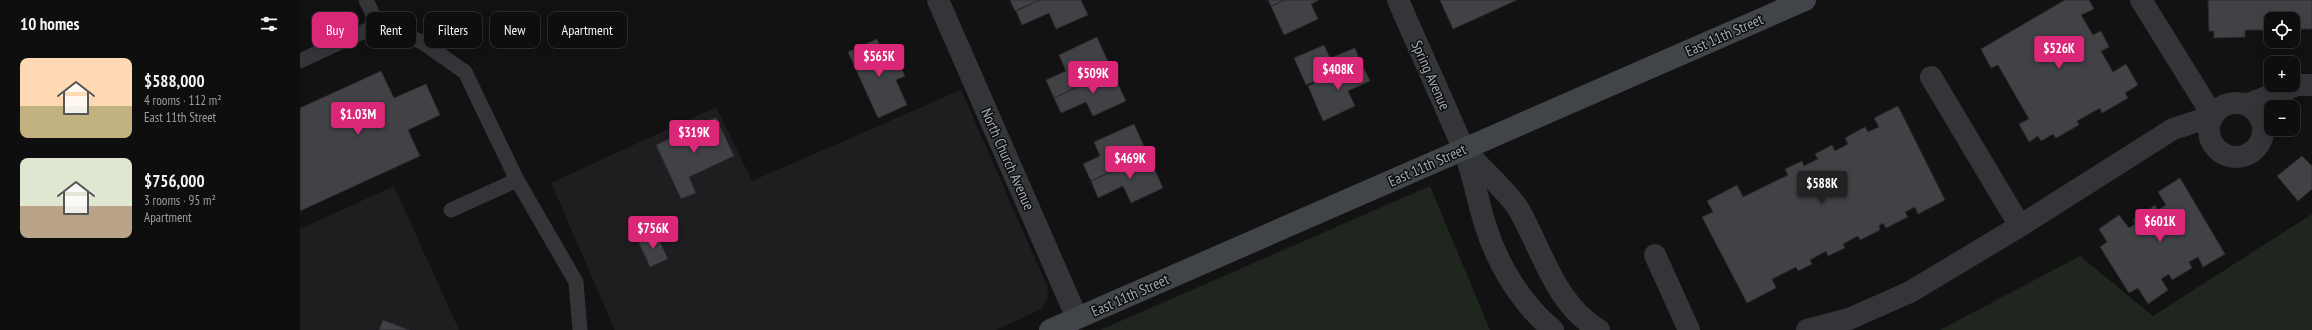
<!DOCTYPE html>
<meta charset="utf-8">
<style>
body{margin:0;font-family:"PT Sans Narrow",sans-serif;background:#1c1c1c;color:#f1f3f6;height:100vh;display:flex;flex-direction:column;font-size:15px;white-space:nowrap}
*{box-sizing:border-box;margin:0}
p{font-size:13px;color:#9b9c9e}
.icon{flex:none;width:22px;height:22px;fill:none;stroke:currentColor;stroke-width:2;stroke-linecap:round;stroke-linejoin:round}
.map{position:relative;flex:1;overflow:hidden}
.drawer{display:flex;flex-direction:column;background:#0e0e0e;width:300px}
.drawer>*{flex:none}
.banner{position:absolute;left:12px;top:12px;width:380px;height:36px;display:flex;gap:8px}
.fabs{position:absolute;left:1964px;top:12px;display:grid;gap:8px}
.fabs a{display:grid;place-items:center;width:36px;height:36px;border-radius:8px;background:#0e0e0e;box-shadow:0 4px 16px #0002,0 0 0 1px #2e2e2e;font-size:20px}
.price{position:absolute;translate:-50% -34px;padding:0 9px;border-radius:4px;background:#db2777;color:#fff;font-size:13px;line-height:26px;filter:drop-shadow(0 1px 2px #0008)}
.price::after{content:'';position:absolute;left:50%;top:24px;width:12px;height:9px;margin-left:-6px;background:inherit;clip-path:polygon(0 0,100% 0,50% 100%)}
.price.on{background:#222;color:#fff}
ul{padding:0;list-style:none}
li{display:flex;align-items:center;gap:12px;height:100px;padding:0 20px}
li span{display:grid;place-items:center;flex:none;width:112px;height:80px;border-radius:8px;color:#555}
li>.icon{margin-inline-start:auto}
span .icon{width:48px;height:48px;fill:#fffc;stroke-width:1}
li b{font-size:17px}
h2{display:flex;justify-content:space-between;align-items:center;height:48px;padding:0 20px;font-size:17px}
.tag{padding:0 14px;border-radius:8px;background:#0e0e0e;box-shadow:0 4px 16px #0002,0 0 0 1px #2e2e2e;font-size:14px;line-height:36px}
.tag.on{background:#db2777;color:#fff}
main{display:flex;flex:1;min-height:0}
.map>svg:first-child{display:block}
.built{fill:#1e1e20}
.green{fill:#1e261e}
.building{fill:#414246;stroke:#2c2c2f}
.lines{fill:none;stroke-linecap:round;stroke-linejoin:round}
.lane{stroke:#333538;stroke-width:15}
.street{stroke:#333538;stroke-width:22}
.secondary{stroke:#414448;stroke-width:22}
.labels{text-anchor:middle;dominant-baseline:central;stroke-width:3;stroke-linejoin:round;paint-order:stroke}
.street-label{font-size:15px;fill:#a3abb4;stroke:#0d0d0e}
</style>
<main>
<section class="drawer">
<h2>10 homes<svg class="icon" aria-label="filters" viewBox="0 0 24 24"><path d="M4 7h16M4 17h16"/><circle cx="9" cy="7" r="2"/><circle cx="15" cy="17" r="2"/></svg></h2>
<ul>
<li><span style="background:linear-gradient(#ffd9b3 60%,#c2b280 0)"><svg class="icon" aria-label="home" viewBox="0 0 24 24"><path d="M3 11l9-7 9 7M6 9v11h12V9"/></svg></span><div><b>$588,000</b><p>4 rooms · 112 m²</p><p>East 11th Street</p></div></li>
<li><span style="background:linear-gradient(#dfe7d0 60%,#b9a48a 0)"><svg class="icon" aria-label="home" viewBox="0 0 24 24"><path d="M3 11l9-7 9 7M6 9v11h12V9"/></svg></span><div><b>$756,000</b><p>3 rooms · 95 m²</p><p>Apartment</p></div></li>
</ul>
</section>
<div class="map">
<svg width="2012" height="330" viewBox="0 0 2012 330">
<rect width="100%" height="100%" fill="#121213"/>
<path class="built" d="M661,90L748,288L747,299L742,309L696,330H315L251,183L416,107L452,181Z
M94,186L159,330H0V229Z"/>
<path class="green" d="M1130,186L1190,330H800Z
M2012,214V330H1640L1780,256L1853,316Z"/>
<path class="building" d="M710,0H740L715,11Z
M740,0H781L788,15L756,29L749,13L722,25L716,11Z
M968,0H985L971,6Z
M985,0H1019L1011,4L1018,19L984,35L971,6Z
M1140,0H1217L1153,29Z
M1765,0H1789L1794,9L1781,15L1793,35L1801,31L1809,47L1801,51L1813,72L1826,64L1838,85L1825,93L1828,98L1802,113L1800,108L1777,121L1779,125L1756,138L1753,134L1741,141L1738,136L1729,142L1719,124L1729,119L1698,65L1691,68L1681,49Z
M1908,0H2012V29H1993V19H1971V30H1945V37L1914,38V31H1909Z
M797,37L812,71L754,98L746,80L766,71L759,55Z
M577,39L590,67L599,63L605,76L596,80L607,105L578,118L548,52Z
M1024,45L1030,58L1055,48L1060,61L1006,85L994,58Z
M1061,62L1070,81L1048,91L1055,106L1023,121L1008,86Z
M81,71L94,98L126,84L140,115L108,130L120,156L0,211V108Z
M812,71L826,101L793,116L786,102L761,113L754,98Z
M1598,106L1645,200L1618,214L1615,207L1605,212L1608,217L1586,228L1583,223L1579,226L1580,230L1560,240L1558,236L1543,244L1545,248L1528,256L1526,251L1510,260L1512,264L1498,271L1496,267L1472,279L1476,288L1447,303L1402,217L1413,212L1407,201L1437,185L1443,197L1488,175L1485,169L1502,161L1504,166L1518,159L1515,154L1532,145L1535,151L1548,144L1545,138L1565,127L1568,132L1579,127L1574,118Z
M416,117L434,156L389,177L396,193L381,199L356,145Z
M834,124L848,155L791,181L783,164L800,156L794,142Z
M848,155L863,188L831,203L823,186L798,198L791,181Z
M2002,156L2012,166V189L1998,201L1977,176Z
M1880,178L1925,254L1903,267L1898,257L1889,262L1892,268L1872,280L1869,274L1861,279L1868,290L1848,304L1838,288L1829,293L1800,247L1807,242L1799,229L1819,215L1829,228L1835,224L1833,220L1855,205L1858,210L1866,205L1858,192Z
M356,233L368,259L350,267L338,241Z
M83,320L109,330H79Z"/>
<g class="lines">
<path class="lane" d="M66,0L78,25
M0,61L78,25L122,42L165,72L217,180
M151,210L217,180L276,282L280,330"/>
<path class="street" d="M638,0L777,318
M1098,0C1119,49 1142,98 1163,148C1173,172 1177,199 1185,224C1197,264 1221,303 1253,330
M1631,77L1720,226
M1909 130a27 27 0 1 1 54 0a27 27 0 1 1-54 0Z
M1946,105L1997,85H2012
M1167,153C1181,168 1210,194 1219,210C1243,252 1255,304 1299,330
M1355,255L1389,330
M1507,330L1549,319L1610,292L1720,226L1873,129L1913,116L1841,0"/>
<path class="secondary" d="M750,330L1505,0"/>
</g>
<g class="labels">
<g class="street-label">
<text transform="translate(1424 35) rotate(-24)">East 11th Street</text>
<text transform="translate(1131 75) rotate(66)">Spring Avenue</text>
<text transform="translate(708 159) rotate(66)">North Church Avenue</text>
<text transform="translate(1127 165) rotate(-24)">East 11th Street</text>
<text transform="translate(830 295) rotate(-24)">East 11th Street</text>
</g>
</g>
</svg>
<div class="fabs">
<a><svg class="icon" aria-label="locate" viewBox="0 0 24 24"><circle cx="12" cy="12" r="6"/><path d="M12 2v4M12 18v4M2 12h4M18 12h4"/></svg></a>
<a>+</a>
<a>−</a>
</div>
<b class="price" style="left:1759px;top:70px">$526K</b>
<b class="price" style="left:579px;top:78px">$565K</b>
<b class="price" style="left:1038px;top:91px">$408K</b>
<b class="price" style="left:793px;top:95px">$509K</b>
<b class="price" style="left:58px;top:136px">$1.03M</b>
<b class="price" style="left:394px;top:154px">$319K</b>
<b class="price" style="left:830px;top:180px">$469K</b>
<b class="price on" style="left:1522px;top:205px">$588K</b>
<b class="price" style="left:1860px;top:243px">$601K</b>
<b class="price" style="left:353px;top:250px">$756K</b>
<div class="banner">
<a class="tag on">Buy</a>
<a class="tag">Rent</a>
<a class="tag">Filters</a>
<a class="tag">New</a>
<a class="tag">Apartment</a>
</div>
</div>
</main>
